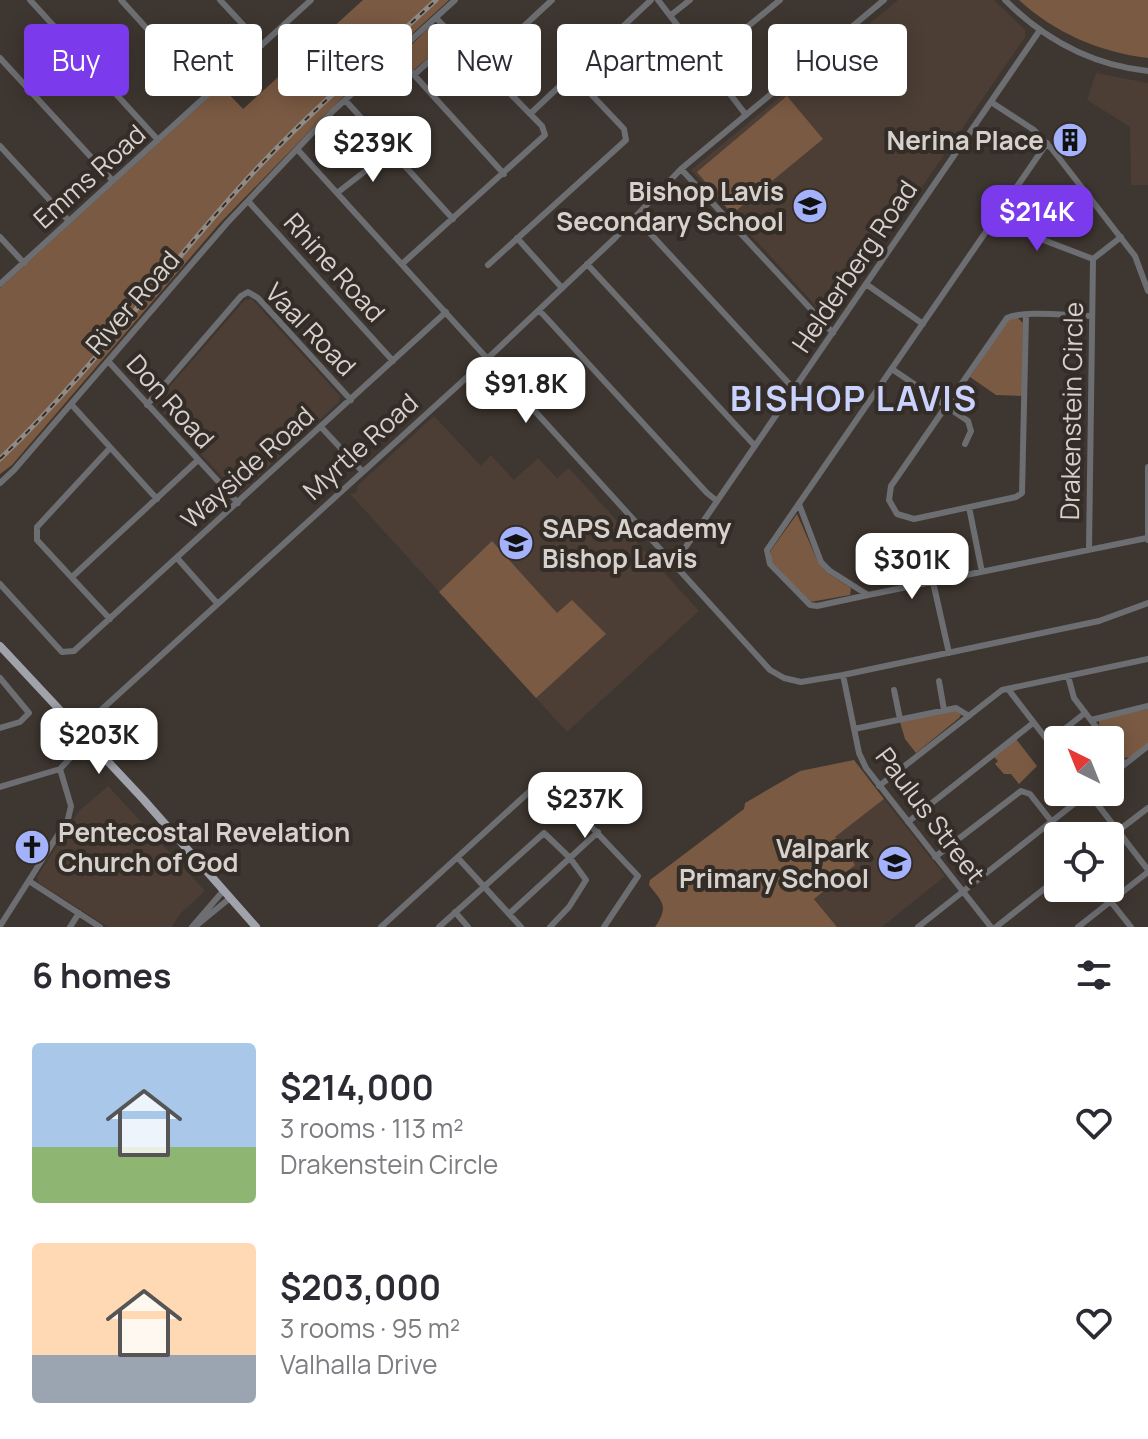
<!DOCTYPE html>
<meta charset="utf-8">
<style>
body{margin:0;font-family:Manrope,sans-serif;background:#f7f7f7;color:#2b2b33;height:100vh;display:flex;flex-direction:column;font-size:30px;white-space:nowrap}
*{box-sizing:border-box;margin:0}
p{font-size:26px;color:#7c7c81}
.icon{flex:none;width:44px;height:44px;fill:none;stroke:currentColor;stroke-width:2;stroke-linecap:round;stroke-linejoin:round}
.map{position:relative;height:927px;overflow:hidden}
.side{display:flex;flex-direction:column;background:#fff;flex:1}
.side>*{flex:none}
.hud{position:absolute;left:24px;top:24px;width:1100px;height:72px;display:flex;gap:16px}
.needle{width:52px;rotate:317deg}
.tools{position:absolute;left:1044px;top:726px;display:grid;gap:16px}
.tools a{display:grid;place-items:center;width:80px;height:80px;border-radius:8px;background:#fff;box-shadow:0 4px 20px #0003;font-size:40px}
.price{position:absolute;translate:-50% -68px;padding:0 18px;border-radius:16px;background:#fff;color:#222;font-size:26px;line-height:52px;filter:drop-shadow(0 2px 4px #0008)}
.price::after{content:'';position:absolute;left:50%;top:48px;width:24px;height:18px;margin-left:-12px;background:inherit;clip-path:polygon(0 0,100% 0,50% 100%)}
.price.current{background:#7c3aed;color:#fff}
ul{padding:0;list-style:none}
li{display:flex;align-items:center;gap:24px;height:200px;padding:0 32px}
li span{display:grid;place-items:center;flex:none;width:224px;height:160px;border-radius:8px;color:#555}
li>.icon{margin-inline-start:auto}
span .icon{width:96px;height:96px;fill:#fffc;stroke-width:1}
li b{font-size:34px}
h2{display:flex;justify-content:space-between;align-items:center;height:96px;padding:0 32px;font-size:34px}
.tag{padding:0 28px;border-radius:8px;background:#fff;box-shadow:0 4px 20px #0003;font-size:28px;line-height:72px}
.tag.current{background:#7c3aed;color:#fff}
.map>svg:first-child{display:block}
.built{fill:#4c3e35}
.green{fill:#7a5a43}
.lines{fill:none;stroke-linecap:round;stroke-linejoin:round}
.minor{stroke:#6d6e72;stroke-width:6}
.major{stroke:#a1a3ac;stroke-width:8}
.rail-casing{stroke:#918b86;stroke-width:5}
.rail{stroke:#342c26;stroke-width:2;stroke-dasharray:6;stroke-linecap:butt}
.labels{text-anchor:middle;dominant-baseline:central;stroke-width:8;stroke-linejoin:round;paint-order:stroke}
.poi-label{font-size:26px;font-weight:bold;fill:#d6d1cd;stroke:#342c26;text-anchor:end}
.street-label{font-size:26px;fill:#d6d1cd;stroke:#342c26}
.district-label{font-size:34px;font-weight:bold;letter-spacing:2px;fill:#cad3fe;stroke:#342c26}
</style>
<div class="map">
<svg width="1148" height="927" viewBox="0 0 1148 927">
<rect width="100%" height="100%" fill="#3e3630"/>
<path class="built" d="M898,0H994L1025,30V37L832,318H827L691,170Z
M1096,73L1148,83V185H1131L1130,127L1087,100Z
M252,299L340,396L339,402L241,492L235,491L158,407L157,401L245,300Z
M434,416L481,466L491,455L514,480L538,458L557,478L569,468L699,611L567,732L350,494H354L358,490L357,486Z
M108,786L205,891L180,914L172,927H108L39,883L37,877L79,811Z
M884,799L945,876L882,927H837L814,898L854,865L834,837Z"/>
<path class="green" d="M363,0H449L342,98L220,223L12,465L0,474V288L221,86L243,109Z
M1019,0H1148V58C1099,52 1055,33 1019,0Z
M436,24L451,37L414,70L404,60L403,53L432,25Z
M787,96L823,139L732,214L697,172Z
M1017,317L1023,323L1022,396L996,395L970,377L1009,319Z
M797,514L818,562L829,574L851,588L850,595L810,602L771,561V550Z
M492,541L557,613L572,600L606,634L536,698L439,592Z
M1148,709V743L1130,757L1124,758L1099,727V720Z
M957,710L961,715L959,718L916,753L905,739L900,722Z
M1016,739L1037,766L1019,784L1011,774H1004L995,764L998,761L994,757Z
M854,760L884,799L835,837L855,865L814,899L837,927H655C669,906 663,903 649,885L650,880L744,809L745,803L800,771Z"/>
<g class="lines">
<path class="minor" d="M30,0L158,140
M121,0L207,95
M220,0L262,45
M658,0L746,115
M1005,0C1045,40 1092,65 1148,71
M671,15L690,0
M396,55L504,174
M0,58L113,181
M706,61L780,0
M482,65L552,0
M414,75L455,37
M345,100L453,219
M991,102L1034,130L1052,149L1135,256L1148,291
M530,114L651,0
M0,146L69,221
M297,149L770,670L784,678L801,682L843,675L1099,621L1148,603
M681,169L833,333
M337,193L391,151
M248,201L393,361
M635,217L794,389
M994,221L1093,259
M0,237L24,263
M517,238L562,288
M1093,259L1121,237
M402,264L545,135L542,126L436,18
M587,264L755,446
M488,265L626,140L624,129L572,74
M0,284L311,0
M866,284L923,324
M539,310L707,493L717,501
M1026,315L1022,493L1016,497L914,519L897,514L889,500L891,486L1007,318C1024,310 1071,316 1092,316
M108,361L238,503
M892,369L968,421L971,431L965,444
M71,404L157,499
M147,405L241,296L248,292L258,298L351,400
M321,427L362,471
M110,448L37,527V540L110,619
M1148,467V540
M0,483L14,470L227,223L334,110L455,0
M799,504L821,562L830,571L868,595L1147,538
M969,507L982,572
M1089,549L1093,259
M177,558L217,603
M674,564L1040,30
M72,577L198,460
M933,582L949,653
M0,584L62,652L74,651L446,312
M868,595L817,606L810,605L770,564L767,550L1047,143
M843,675L859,753L866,768L991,927
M1068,676L1074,698L1106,740
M0,678L29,713L20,722L0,728
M939,681L944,710
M1008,689L1058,754
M894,690L900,719
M1091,720L1148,706
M854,729L956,708L969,716
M78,731L487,359L614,239L681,169L884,0
M1048,742L1085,713
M1110,745L1125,764
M1110,776L1148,746
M879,786L1002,690L1148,659
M0,787L60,769L87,740
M1088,792L1148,870
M908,822L1033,723
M1050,824L1059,836
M1110,837L1148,808
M935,857L1021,791L1030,794L1052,822
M458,858L521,927
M29,881L100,927
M1100,888L1131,927
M455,912L468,927
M509,914L598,832
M197,925L230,898
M0,926L68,819L71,806L60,769
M70,927L79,913
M192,927L224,890
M381,927L541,781L547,780L638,876L604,927
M439,927L544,833L570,858L586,880L569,907L550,927
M918,927L1089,792
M996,927L1058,878
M1078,927L1148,872"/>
<path class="major" d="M0,646L143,799L256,927"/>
<defs>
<path id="rail" d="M0,459C91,372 165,269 250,176C308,113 374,58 436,0"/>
</defs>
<use href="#rail" class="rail-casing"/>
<use href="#rail" class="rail"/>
</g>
<defs>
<symbol id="building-disc" viewBox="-11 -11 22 22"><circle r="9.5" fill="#a4b2fc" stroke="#342c26"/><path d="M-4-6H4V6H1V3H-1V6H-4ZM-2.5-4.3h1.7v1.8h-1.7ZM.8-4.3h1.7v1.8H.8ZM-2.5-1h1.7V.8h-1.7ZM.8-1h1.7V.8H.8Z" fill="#111"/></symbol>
<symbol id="school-disc" viewBox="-11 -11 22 22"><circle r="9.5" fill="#a4b2fc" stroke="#342c26"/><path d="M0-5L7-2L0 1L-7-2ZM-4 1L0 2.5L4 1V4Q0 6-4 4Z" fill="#111"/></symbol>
<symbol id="university-disc" viewBox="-11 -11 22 22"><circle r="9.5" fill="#a4b2fc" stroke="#342c26"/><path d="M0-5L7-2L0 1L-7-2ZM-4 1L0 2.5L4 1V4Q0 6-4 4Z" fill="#111"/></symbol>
<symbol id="church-disc" viewBox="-11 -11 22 22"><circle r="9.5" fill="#a4b2fc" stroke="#342c26"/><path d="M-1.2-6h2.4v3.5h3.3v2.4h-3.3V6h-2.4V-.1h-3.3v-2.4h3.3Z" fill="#111"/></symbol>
</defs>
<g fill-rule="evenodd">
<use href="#building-disc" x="1050" y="120" width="40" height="40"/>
<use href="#school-disc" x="790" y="186" width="40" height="40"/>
<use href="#university-disc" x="496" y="523" width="40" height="40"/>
<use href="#church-disc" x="12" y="827" width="40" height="40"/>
<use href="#school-disc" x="875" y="843" width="40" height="40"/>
</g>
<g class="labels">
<g class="poi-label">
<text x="1044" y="140">Nerina Place</text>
<text x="784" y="191">Bishop Lavis<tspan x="784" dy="30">Secondary School</tspan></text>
<text x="542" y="528" text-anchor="start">SAPS Academy<tspan x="542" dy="30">Bishop Lavis</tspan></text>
<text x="58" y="832" text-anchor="start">Pentecostal Revelation<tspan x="58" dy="30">Church of God</tspan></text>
<text x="869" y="848">Valpark<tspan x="869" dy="30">Primary School</tspan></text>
</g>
<g class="street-label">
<text transform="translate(89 176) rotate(-42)">Emms Road</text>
<text transform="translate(854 266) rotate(-56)">Helderberg Road</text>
<text transform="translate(335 267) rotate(48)">Rhine Road</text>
<text transform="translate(132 302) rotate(-49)">River Road</text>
<text transform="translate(311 329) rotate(46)">Vaal Road</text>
<text transform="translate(171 401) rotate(48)">Don Road</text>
<text transform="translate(1071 411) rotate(-89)">Drakenstein Circle</text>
<text transform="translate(360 446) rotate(-42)">Myrtle Road</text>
<text transform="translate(247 467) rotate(-42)">Wayside Road</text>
<text transform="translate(931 815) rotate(53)">Paulus Street</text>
</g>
<g class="district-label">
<text x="854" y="398">BISHOP LAVIS</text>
</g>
</g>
</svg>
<div class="tools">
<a><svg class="needle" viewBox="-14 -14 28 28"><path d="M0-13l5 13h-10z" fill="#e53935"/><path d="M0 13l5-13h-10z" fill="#7c7c81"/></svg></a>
<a><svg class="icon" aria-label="locate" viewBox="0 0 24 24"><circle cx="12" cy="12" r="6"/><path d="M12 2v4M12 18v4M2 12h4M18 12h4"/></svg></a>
</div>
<b class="price" style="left:373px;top:184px">$239K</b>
<b class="price current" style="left:1037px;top:253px">$214K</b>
<b class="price" style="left:526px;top:425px">$91.8K</b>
<b class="price" style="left:912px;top:601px">$301K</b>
<b class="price" style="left:99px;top:776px">$203K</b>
<b class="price" style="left:585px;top:840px">$237K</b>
<div class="hud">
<a class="tag current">Buy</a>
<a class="tag">Rent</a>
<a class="tag">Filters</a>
<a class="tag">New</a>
<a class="tag">Apartment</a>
<a class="tag">House</a>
</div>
</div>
<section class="side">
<h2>6 homes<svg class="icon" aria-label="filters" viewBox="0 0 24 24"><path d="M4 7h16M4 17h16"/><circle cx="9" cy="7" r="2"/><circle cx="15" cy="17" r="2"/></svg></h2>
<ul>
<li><span style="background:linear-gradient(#a9c7e8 65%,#8fb573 0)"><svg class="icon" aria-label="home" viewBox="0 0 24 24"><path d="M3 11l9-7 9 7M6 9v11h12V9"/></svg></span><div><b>$214,000</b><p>3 rooms · 113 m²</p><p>Drakenstein Circle</p></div><svg class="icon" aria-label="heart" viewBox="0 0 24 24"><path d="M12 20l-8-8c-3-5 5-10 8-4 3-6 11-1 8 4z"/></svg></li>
<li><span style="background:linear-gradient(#ffd9b3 70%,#9aa5b1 0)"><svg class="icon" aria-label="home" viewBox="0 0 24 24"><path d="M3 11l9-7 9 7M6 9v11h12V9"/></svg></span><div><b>$203,000</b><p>3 rooms · 95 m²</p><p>Valhalla Drive</p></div><svg class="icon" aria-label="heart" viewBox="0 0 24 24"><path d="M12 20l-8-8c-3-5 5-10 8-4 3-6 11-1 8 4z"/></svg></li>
</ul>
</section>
